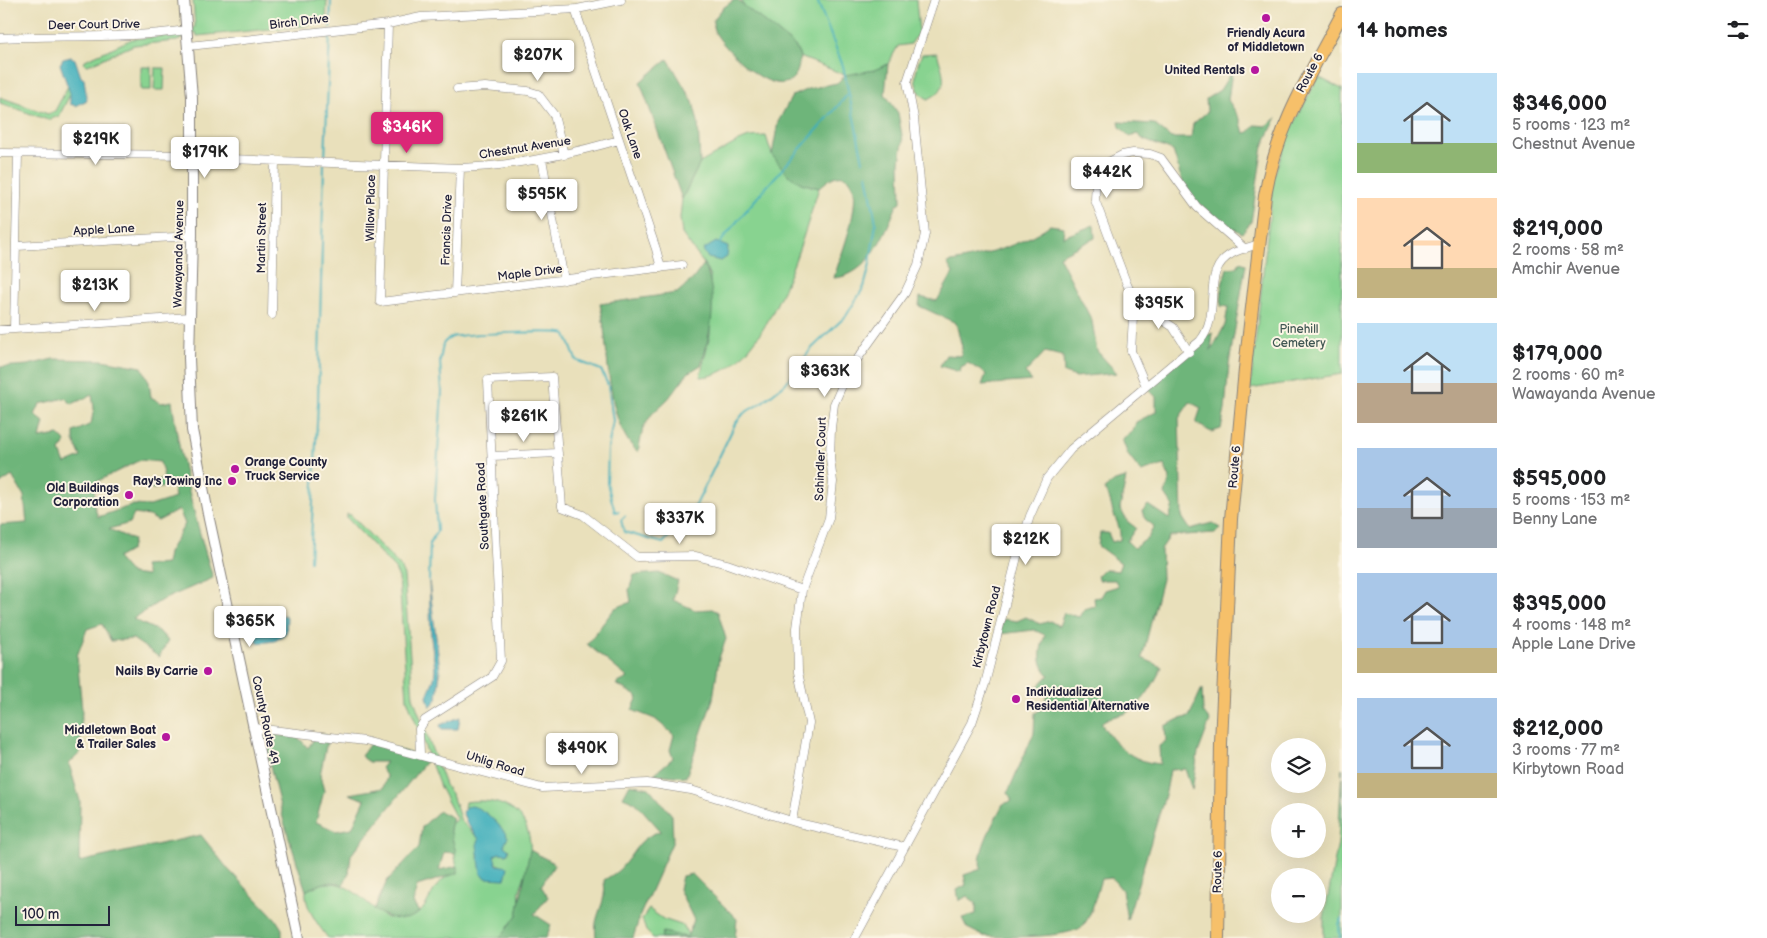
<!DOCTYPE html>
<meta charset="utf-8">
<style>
body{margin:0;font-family:"Balsamiq Sans",sans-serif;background:#f6f6f6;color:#202124;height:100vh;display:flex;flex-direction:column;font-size:19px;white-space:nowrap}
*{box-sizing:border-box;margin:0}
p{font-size:16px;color:#757577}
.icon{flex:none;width:28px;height:28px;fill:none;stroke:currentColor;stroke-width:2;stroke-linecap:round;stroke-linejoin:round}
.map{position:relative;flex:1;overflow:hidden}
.details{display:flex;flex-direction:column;background:#fff;width:425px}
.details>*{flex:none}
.tools{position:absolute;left:1271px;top:738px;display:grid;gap:10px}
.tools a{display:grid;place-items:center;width:55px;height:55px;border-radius:50%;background:#fff;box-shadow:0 5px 20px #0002;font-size:25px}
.scale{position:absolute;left:15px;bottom:12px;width:95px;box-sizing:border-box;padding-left:5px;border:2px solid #22223b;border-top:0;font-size:14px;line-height:18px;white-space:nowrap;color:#22223b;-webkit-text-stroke:4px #fcf5e5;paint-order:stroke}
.price{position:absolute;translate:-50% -42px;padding:0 11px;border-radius:5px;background:#fff;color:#222;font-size:16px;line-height:32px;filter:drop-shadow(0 1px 2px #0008)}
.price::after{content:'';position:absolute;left:50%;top:30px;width:15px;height:11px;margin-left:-8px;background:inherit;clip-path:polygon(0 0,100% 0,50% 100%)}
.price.current{background:#db2777;color:#fff}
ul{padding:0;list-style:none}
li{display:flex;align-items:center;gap:15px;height:125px;padding:0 15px}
li span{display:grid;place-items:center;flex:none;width:140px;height:100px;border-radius:0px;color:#555}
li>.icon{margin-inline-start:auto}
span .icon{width:60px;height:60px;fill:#fffc;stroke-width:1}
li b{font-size:21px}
h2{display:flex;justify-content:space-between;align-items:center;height:60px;padding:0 15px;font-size:21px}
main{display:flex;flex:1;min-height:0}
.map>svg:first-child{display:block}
.green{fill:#88d390;stroke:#557a66}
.forest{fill:#6eb57a;stroke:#486c5a;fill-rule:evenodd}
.water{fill:#3fafbb;stroke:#30687b}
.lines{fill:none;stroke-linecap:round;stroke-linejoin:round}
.stream{stroke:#3fafbb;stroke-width:2}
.minor-casing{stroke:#86817b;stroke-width:9}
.tertiary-casing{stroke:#86817b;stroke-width:12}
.primary-casing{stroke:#86817b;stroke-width:14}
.minor{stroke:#fff;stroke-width:8}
.tertiary{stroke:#fff;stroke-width:10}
.primary{stroke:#f6c06b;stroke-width:12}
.poi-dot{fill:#b5179e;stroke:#fcf5e5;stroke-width:2}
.labels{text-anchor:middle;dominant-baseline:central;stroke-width:4;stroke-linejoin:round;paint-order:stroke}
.street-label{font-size:12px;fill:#22223b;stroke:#fcf5e5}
.poi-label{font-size:12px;font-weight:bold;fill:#22223b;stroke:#fcf5e5;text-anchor:end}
.park-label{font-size:12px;fill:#415754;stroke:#fcf5e5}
</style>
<main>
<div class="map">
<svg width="1342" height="938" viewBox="0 0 1342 938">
<rect width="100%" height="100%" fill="#fcf5e5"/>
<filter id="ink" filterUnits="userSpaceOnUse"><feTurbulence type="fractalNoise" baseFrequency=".02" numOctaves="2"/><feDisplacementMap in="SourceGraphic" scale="10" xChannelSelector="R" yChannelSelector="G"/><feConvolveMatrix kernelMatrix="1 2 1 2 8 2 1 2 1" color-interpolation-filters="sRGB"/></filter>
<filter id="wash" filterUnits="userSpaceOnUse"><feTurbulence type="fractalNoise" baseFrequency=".0096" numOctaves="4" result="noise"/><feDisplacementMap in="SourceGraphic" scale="20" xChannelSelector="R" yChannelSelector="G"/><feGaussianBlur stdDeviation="1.12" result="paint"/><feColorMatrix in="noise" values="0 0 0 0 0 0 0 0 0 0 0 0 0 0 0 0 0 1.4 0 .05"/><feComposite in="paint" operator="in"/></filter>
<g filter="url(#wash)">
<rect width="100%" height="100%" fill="#e9e0bb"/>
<path class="green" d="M193,0H327L326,21L303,26L197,36L196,32L177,41L134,45L88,65L84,64L85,60L132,39L176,35L195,27Z
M741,0H916L919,32L911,44L898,46L888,64L865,75H845L800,57L795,46L743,6Z
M937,53C943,73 951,89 928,99C910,89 915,70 922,54Z
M141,67H151V90H141Z
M155,68H165L164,90H154Z
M1318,77L1342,89V374L1250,389L1274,175L1291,129Z
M70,82L75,85L59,116L48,120L0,103V97L48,114L55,111Z
M766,136L772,155L801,183L819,188C802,239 767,375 700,377L710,334V276L704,264L682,234L680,218L682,199L700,163L739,141L749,137Z
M347,514L351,515L400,566L404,576L413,697L445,785L452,795L461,821L479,839L478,859L506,876L501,866L494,861V856L499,853L507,854L509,851L504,846V841L466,807L464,808L465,802C505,796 534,814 530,857C529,869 523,879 520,890C519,895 520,901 519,906C518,919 509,928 500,938H328C319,926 304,907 306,891C342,868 359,900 387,918C395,917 407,918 415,915C432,908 429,879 458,873L450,829L451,823L457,820L440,787L407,699L399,578L395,569L347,518Z
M1342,768V938H1324V918L1338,843Z
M649,909L663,919L684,926L689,938H653L646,931L642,919Z"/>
<path class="forest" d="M734,0H737L795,46L800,57C799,62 799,68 797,72C780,108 724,49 715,32C713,29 713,24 713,20L723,8Z
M668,59L693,102L698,122L700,163L682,199L640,82Z
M888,64L885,94L898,113L903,141L900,162L901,202L897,205C885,233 869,276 834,278C839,258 869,190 846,177C836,172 826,182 819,188L801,183L788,175L772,155L778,122L792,96L808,89L837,83L845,75L874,70Z
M1232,71L1228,100L1240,119L1244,133L1249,132L1255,125L1267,126L1277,117L1263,146L1251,222L1242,233C1223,223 1194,204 1184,185C1179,175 1177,162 1173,151L1144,140L1137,134L1130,137L1120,127L1119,122L1154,124L1171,138H1191L1193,124L1207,112L1206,99L1220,90Z
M1050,225L1064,227L1063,237L1094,225L1095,238L1059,256L1092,321L1097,351L1117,373L1076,377L1064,373L1063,356L1045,352L1025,373L1032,381L982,385L986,374L968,363L961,367L960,372L940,366L946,355L961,356L962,347L956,323L919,306L920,297L937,301L953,273L947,263C983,256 1020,246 1050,225Z
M1240,262L1246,264L1229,364L1225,410L1221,429L1211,432L1196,423L1201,408L1190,402L1179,418L1182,517L1190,529L1212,523L1221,528L1215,533L1170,536L1161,549L1162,579L1142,658L1162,667C1154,683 1143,705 1126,713C1117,717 1108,716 1101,723C1115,745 1132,762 1160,764L1159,746L1166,741L1165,726L1179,719L1189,717L1202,688L1203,712L1210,721L1198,753L1192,790L1185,769L1170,770L1166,792L1127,920L1122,890L1112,878L1101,879C1096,894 1093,913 1083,926C1071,938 1002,938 984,936C978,934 972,930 967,928L962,918L976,914V903L967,896L959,901L957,890L966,885L964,875L981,869C976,852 995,820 1003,804L1012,801L1008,792L1034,733L1035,713L1044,708L1047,693L1036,688L1049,675C1037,663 1040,650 1045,635L1034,630L1000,634L1003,619L1017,621L1026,617L1040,624L1050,621L1059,626L1064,613L1079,617L1084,609L1095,606L1094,598L1101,597L1105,590L1118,586L1115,580H1099L1097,576L1104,569L1118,571L1121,563L1098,546L1100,533H1108L1112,542L1120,540C1121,528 1117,523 1113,512C1110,502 1111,499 1104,489L1115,481L1126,478L1120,508L1127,521L1136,528L1127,541L1134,548L1148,538L1154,526L1145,519L1142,511L1148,505L1169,519L1173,506L1165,494L1170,478L1164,465L1141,472L1128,455L1122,439L1133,431L1136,422L1156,412V397L1147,388L1179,360L1185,358C1191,344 1198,338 1213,333L1211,351L1225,325L1228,307L1221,306L1222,285L1227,268L1237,267Z
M704,264C719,296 711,333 701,365L688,373L668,399L652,414L643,428L638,452C604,423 610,347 600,304L677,293L693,279Z
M53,359L102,360L142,367L149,382L151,397L161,403L172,401C180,462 195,519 213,578L160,601L133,619L160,632L168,641L159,657L133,639L111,641L102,624L87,629L77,656L82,710L80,753L69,764L80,801L79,862L201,835L228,869L275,918L282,929V938H0V525L27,523L24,496L12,476L0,484V367L28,365ZM92,395L94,408L91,424L74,432V441L81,457L65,464L60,451L66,442L59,435L40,438L44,422L35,415L40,404L65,398L72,404ZM140,460L160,462L164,477L148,486L153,489L173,486L175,498L150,506L133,505L98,517L93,502L96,482ZM179,510L185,524L168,553L166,564L144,566L147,576L131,574L117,558L131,550L133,540L109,529L130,523L134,514L149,516L158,521Z
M659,573L678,581L673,600L695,610L712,609L718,612L726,639L719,658L713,699L686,777L654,774L673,758L670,750L674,735L655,719L632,710L638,697L616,684L628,678L587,644L615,608L631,602L629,590L634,575Z
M262,734L298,737L308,748L317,734L326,735L327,742L320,775L324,791L316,822L336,831L352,828L365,800L349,794L383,788L387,777L381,768L386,762H369L361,756L372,741L428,759L351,855L349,873L343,885C331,879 317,884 306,891L284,822Z
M630,784L649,788L672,815L673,841L641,913L633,938H596C592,913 608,906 604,880C609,877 616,873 620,869C636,852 637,838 661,831L635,802L623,797Z
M439,811L453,818L450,829L456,853L444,852L439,870L458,866V873L417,886L413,903L419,912C405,925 388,918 374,910L387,881L419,847L422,827Z
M530,850L555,864L541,886L548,897L534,914L551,925L546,938H500L517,915Z
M692,874L737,919L735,938H661L663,932L687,937L694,920L679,889L682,876Z"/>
<path class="water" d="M71,57L75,59L81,77L84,79L87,100L76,106L70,104V93L60,64L63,59Z
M716,242L728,247L727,257L721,261L708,258L703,250Z
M429,581L440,670L437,699L430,707L427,696L434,679L435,669L431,638Z
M284,615L287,617L286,633L275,641L258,643L254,635L258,624Z
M460,717L458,729H442L440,725Z
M472,806C485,809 500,825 508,837L504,846L509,850L507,854L499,853L494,856L497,865L508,867L505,879L486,878L481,874L477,845L479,839L468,825L462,812L466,807Z"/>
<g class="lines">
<path class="stream" d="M817,0L843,66L863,161
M330,27L331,0
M325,159L330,32
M720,243C760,190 807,144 848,94
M625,516L621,520L624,532L663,543L696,505L735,424L744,413L761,403L785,384L811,349L846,316L864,287L869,269L876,223L867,174
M310,561L318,403L324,164
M429,581L430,543L437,531L435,499L442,392L440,361L443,344C445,341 448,339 452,337C463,334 559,330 566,334L576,360L601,370L608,385L613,421L608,449L607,483L615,512L619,511
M1340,938L1339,924L1342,919"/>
</g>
</g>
<g filter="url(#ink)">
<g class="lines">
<defs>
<path id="minor" d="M575,9L656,249L661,268
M388,24L380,302L682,265
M0,38C63,35 125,39 187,30
M189,46L388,24L421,17L577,9L621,0
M457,89L485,87L528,91L538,94L554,115L564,155
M0,153L193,155L206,158L460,168C514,166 567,155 619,140
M542,159L564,280
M17,246L192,236
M455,293L460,168
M1135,302L1173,327L1189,352
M272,315L275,160
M14,329L18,154
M0,330L190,317
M1146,386L1131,351L1134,300L1126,282L1095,200L1096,180L1105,164L1122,155L1133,153L1150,154L1161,158L1197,207L1245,249
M492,456L558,453
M255,728L365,741L542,788L647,783L691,790L798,823L904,847
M420,754L419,729L425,720L492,677L501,661L488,380L552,377L562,507L583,515L637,557L696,556L727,564L802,590
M792,821L809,723L798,672L797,628L802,590L829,518L833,482L830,458L831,428L834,404L848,372L905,293L918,265L925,234L914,118L907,82L934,0
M855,938L972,723L985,684L1017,557L1030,516L1047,478L1071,449L1200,341C1224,312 1198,271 1233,253C1241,249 1250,247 1259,244"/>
<path id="tertiary" d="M184,0L192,97V236L189,358L192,430L209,519L299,938"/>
<path id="primary" d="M1218,938L1221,743L1231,519L1246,359L1265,196C1277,126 1309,76 1342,14"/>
</defs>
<use href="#minor" class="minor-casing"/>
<use href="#tertiary" class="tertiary-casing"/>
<use href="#primary" class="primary-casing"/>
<use href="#minor" class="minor"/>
<use href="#tertiary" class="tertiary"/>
<use href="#primary" class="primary"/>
</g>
</g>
<g class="poi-dot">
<circle cx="1266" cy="18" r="5"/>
<circle cx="1255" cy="70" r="5"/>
<circle cx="235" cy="469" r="5"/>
<circle cx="232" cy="481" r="5"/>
<circle cx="129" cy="495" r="5"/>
<circle cx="208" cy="671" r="5"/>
<circle cx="1016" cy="699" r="5"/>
<circle cx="166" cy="737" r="5"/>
</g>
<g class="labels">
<g class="street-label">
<text transform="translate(299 22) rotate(-7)">Birch Drive</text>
<text transform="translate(94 25) rotate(-1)">Deer Court Drive</text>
<text transform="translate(1310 73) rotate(-62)">Route 6</text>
<text transform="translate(630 134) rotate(71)">Oak Lane</text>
<text transform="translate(525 148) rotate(-9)">Chestnut Avenue</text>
<text transform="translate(371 208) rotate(-89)">Willow Place</text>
<text transform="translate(104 230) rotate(-3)">Apple Lane</text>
<text transform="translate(447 230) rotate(-88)">Francis Drive</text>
<text transform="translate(262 238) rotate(-89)">Martin Street</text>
<text transform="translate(179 254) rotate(-89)">Wawayanda Avenue</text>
<text transform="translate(530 273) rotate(-7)">Maple Drive</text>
<text transform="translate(821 459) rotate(-88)">Schindler Court</text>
<text transform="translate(1235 467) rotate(-85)">Route 6</text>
<text transform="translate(483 506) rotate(-93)">Southgate Road</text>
<text transform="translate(987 627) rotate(-76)">Kirbytown Road</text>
<text transform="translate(265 720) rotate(78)">County Route 49</text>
<text transform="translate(495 764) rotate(17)">Uhlig Road</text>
<text transform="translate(1218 872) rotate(-89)">Route 6</text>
</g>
<g class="poi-label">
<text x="1266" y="33" text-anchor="middle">Friendly Acura<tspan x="1266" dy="14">of Middletown</tspan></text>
<text x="1245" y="70">United Rentals</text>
<text x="245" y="462" text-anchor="start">Orange County<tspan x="245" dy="14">Truck Service</tspan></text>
<text x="222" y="481">Ray's Towing Inc</text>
<text x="119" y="488">Old Buildings<tspan x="119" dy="14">Corporation</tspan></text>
<text x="198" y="671">Nails By Carrie</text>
<text x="1026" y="692" text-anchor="start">Individualized<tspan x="1026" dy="14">Residential Alternative</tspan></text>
<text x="156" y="730">Middletown Boat<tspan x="156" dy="14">&amp; Trailer Sales</tspan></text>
</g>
<g class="park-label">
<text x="1299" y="329">Pinehill<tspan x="1299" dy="14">Cemetery</tspan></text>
</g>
</g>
</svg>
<div class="tools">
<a><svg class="icon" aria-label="layers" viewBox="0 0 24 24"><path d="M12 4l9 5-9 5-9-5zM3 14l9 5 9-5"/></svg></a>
<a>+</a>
<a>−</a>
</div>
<div class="scale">100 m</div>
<b class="price" style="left:538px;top:82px">$207K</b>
<b class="price current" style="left:407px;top:154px">$346K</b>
<b class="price" style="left:96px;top:166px">$219K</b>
<b class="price" style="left:205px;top:179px">$179K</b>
<b class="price" style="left:1107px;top:199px">$442K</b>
<b class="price" style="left:542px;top:221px">$595K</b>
<b class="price" style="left:95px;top:312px">$213K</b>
<b class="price" style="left:1159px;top:330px">$395K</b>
<b class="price" style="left:825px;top:398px">$363K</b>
<b class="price" style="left:524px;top:443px">$261K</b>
<b class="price" style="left:680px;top:545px">$337K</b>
<b class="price" style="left:1026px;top:566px">$212K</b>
<b class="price" style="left:250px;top:648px">$365K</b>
<b class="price" style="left:582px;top:775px">$490K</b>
</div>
<section class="details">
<h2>14 homes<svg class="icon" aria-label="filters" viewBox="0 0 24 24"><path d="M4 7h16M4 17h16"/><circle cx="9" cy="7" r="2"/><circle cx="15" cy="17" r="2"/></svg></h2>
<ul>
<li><span style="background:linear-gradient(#bfe0f5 70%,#8fb573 0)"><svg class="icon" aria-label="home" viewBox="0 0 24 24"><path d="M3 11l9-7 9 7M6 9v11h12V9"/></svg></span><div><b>$346,000</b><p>5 rooms · 123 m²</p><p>Chestnut Avenue</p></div></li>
<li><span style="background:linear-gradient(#ffd9b3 70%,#c2b280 0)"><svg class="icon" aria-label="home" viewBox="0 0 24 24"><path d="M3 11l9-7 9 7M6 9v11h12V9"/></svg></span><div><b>$219,000</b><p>2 rooms · 58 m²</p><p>Amchir Avenue</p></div></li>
<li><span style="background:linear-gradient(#bfe0f5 60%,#b9a48a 0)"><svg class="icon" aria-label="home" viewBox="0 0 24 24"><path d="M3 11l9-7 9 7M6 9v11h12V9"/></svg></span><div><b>$179,000</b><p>2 rooms · 60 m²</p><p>Wawayanda Avenue</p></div></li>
<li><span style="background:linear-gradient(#a9c7e8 60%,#9aa5b1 0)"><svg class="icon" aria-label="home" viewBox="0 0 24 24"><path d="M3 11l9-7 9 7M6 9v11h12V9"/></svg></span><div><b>$595,000</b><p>5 rooms · 153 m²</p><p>Benny Lane</p></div></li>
<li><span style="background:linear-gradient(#a9c7e8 75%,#c2b280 0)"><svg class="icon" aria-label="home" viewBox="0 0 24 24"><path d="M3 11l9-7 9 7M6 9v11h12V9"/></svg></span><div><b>$395,000</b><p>4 rooms · 148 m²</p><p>Apple Lane Drive</p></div></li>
<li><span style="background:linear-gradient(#a9c7e8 75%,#c2b280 0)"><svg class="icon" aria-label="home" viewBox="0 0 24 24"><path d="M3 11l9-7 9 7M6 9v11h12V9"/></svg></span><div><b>$212,000</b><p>3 rooms · 77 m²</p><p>Kirbytown Road</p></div></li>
</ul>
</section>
</main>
